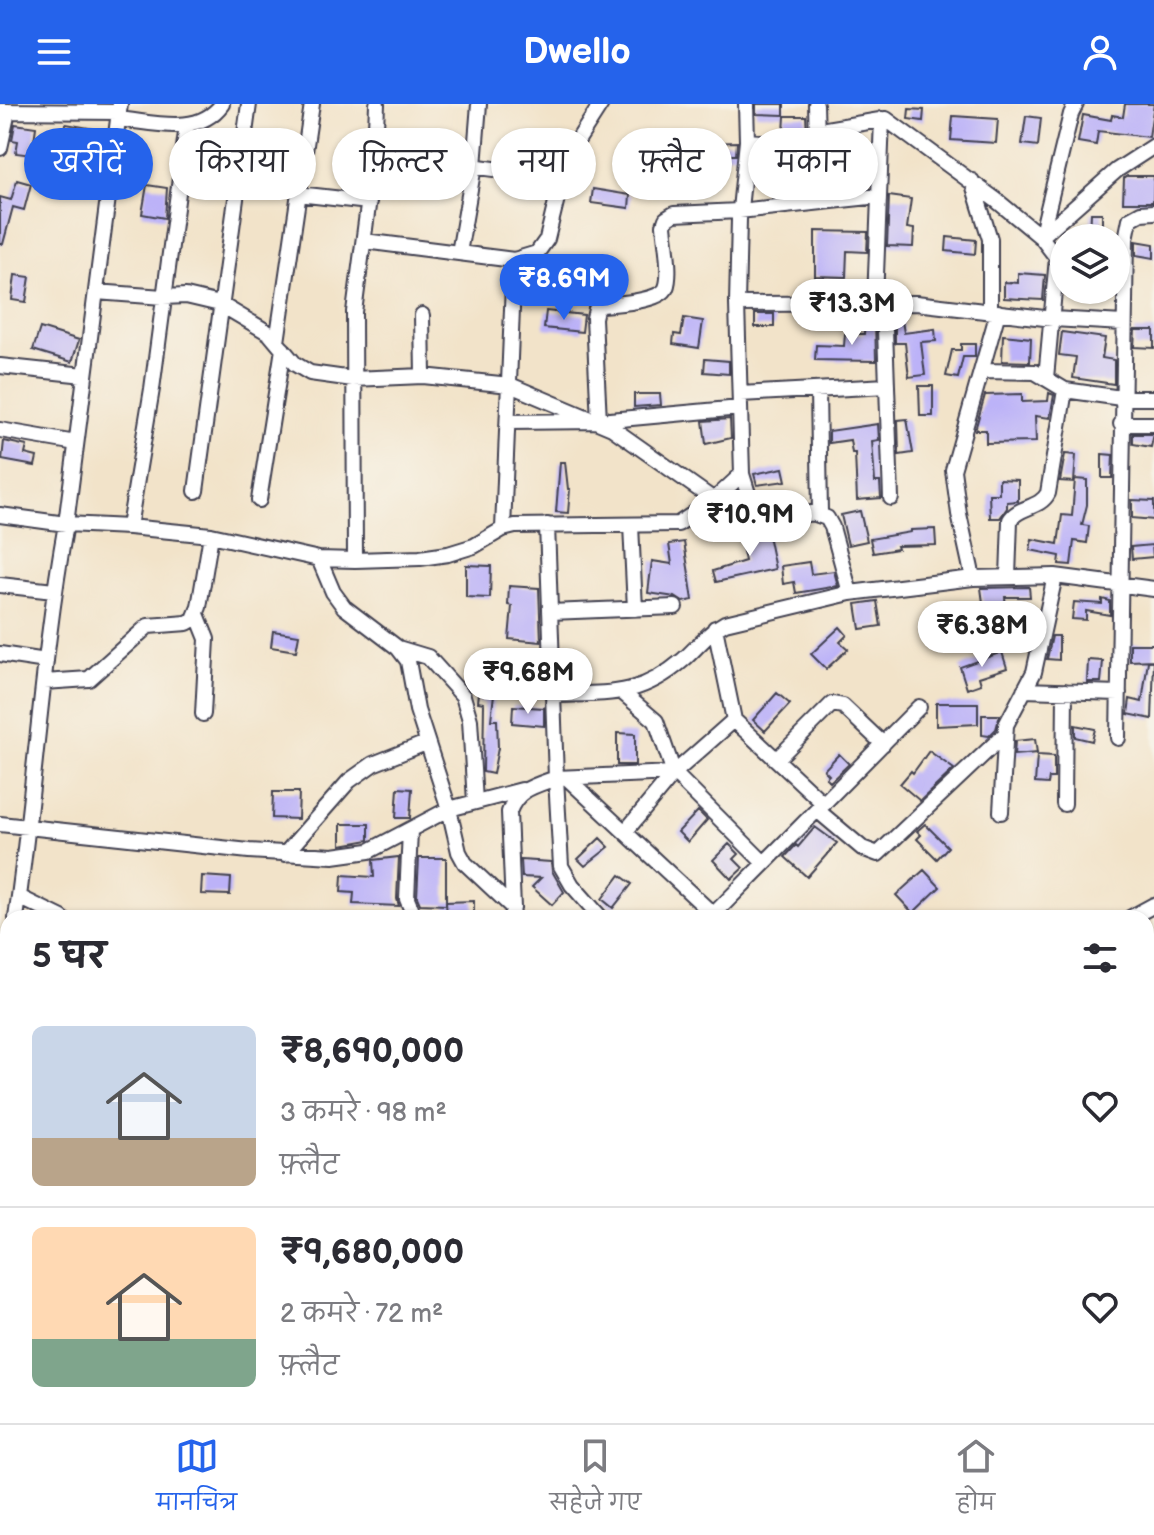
<!DOCTYPE html>
<html lang="hi">
<meta charset="utf-8">
<style>
body{margin:0;font-family:"Balsamiq Sans","Playpen Sans Deva",sans-serif;background:#f7f7f7;color:#2b2b33;height:100vh;display:flex;flex-direction:column;font-size:30px;white-space:nowrap}
*{box-sizing:border-box;margin:0}
p{font-size:26px;color:#7c7c81}
.icon{flex:none;width:44px;height:44px;fill:none;stroke:currentColor;stroke-width:2;stroke-linecap:round;stroke-linejoin:round}
.map{position:relative;flex:1;overflow:hidden}
.side{position:absolute;left:0px;top:806px;width:1154px;height:514px;display:flex;flex-direction:column;background:#fff;border-radius:24px 24px 0 0;box-shadow:0 2px 6px #0004}
.side>*{flex:none}
.hud{position:absolute;left:24px;top:24px;width:1106px;height:72px;display:flex;gap:16px}
.fabs{position:absolute;left:1050px;top:120px;display:grid;gap:16px}
.fabs a{display:grid;place-items:center;width:80px;height:80px;border-radius:50%;background:#fff;box-shadow:0 2px 6px #0004;font-size:40px}
.price{position:absolute;translate:-50% -68px;padding:0 18px;border-radius:28px;background:#fff;color:#222;font-size:26px;line-height:52px;filter:drop-shadow(0 2px 4px #0008)}
.price::after{content:'';position:absolute;left:50%;top:48px;width:24px;height:18px;margin-left:-12px;background:inherit;clip-path:polygon(0 0,100% 0,50% 100%)}
.price.selected{background:#2563eb;color:#fff}
ul{padding:0;list-style:none}
li{display:flex;align-items:center;gap:24px;height:200px;padding:0 32px}
li+li{border-top:2px solid #e1e1e2}
li span{display:grid;place-items:center;flex:none;width:224px;height:160px;border-radius:12px;color:#555}
li>.icon{margin-inline-start:auto}
span .icon{width:96px;height:96px;fill:#fffc;stroke-width:1}
li b{font-size:34px}
h2{display:flex;justify-content:space-between;align-items:center;height:96px;padding:0 32px;font-size:34px}
.pill{padding:0 28px;border-radius:36px;background:#fff;box-shadow:0 2px 6px #0004;font-size:28px;line-height:72px}
.pill.selected{background:#2563eb;color:#fff}
header{display:flex;justify-content:space-between;align-items:center;height:104px;padding:0 32px;background:#2563eb;color:#fff;font-size:36px;font-weight:700}
.tabs{display:flex;justify-content:space-around;align-items:center;height:112px;border-top:2px solid #e1e1e2;background:#fff;font-size:22px;color:#7c7c81}
.tabs a{display:grid;justify-items:center;gap:4px}
.tabs .selected{color:#2563eb}
.map>svg:first-child{display:block}
.building{fill:#bcb2f8}
.lines{fill:none;stroke-linecap:round;stroke-linejoin:round}
.minor-casing{stroke:#413f50;stroke-width:18}
.minor{stroke:#fff;stroke-width:14}
</style>
<header><svg class="icon" aria-label="menu" viewBox="0 0 24 24"><path d="M4 6h16M4 12h16M4 18h16"/></svg>Dwello<svg class="icon" aria-label="person" viewBox="0 0 24 24"><circle cx="12" cy="8" r="4"/><path d="M4 21q1-7 8-7t8 7"/></svg></header>
<div class="map">
<svg width="1154" height="1319" viewBox="0 0 1154 1319">
<rect width="100%" height="100%" fill="#f7f3e8"/>
<filter id="ink" filterUnits="userSpaceOnUse"><feTurbulence type="fractalNoise" baseFrequency=".0125" numOctaves="2"/><feDisplacementMap in="SourceGraphic" scale="16" xChannelSelector="R" yChannelSelector="G"/><feConvolveMatrix kernelMatrix="1 2 1 2 8 2 1 2 1" color-interpolation-filters="sRGB"/></filter>
<filter id="wash" filterUnits="userSpaceOnUse"><feTurbulence type="fractalNoise" baseFrequency=".006" numOctaves="4" result="noise"/><feDisplacementMap in="SourceGraphic" scale="32" xChannelSelector="R" yChannelSelector="G"/><feGaussianBlur stdDeviation="1.8" result="paint"/><feColorMatrix in="noise" values="0 0 0 0 0 0 0 0 0 0 0 0 0 0 0 0 0 1.4 0 .05"/><feComposite in="paint" operator="in"/></filter>
<g filter="url(#wash)">
<rect width="100%" height="100%" fill="#f2e3c9"/>
<g id="blocks">
<path class="building" d="M756,0H784V11L756,10Z
M1125,0H1154L1149,33L1098,27L1096,41L1078,38L1083,11L1111,16L1112,11L1123,13Z
M909,5L924,6L923,17L908,15Z
M785,12H806L807,28L784,29Z
M953,12L998,15L996,39L951,36Z
M1026,12L1041,14L1038,42L1022,40Z
M15,20L36,23L32,51L16,49L18,37L12,36Z
M66,20L95,25L92,48L63,43Z
M841,33L857,36L854,55L824,50L826,38Z
M737,38L736,51H711L710,39Z
M1127,72H1154L1153,98H1123L1124,74Z
M830,75V86L812,87V76Z
M17,76L31,80L24,106L13,103L3,140H0V93L11,96Z
M147,81L167,84L165,114L142,110Z
M593,85L630,91L629,104L591,99Z
M889,92L911,95L907,124L914,125L913,143L887,142Z
M1091,109H1102V131H1090Z
M815,127L868,128L867,148L847,147L846,173L815,172Z
M947,133L976,136L975,150L946,147Z
M1136,137L1154,140V154L1136,151Z
M1018,169L1045,171L1043,196L1004,194V178L1018,179Z
M15,171L30,173L26,198L12,196Z
M546,207L584,211L582,228L544,224Z
M755,210H774V223H755Z
M901,211L904,229L935,225L936,237L921,238L925,271L909,273L905,239H895V212Z
M684,214L703,217L699,244L673,240L674,230L681,231Z
M865,214H875L876,257L815,256L816,241L844,242L845,230H864Z
M40,224L79,236L72,258L33,246Z
M1135,226H1154V244L1134,243Z
M1062,228L1105,234L1102,254L1114,256V280L1073,274L1076,253L1059,251Z
M1003,231L1031,234L1030,258L1002,257Z
M961,240H975V253H963L958,274L946,272L952,246H961Z
M705,255L729,257V270L704,268Z
M919,282H933V312H920Z
M1049,289L1054,291L1050,314L1035,312L1036,338L986,339V326H975L985,291L1022,290V298L1048,297Z
M634,290H660L661,301L634,303Z
M730,315L731,334L706,340L703,317Z
M907,315L913,349L899,351L898,316Z
M878,320L879,336L872,337L875,378H880L881,394L857,396L855,349H852L850,336L829,339V327Z
M1133,330H1154L1151,343L1133,340Z
M4,337L27,342L25,350L37,353L35,362L2,356Z
M1065,350L1076,351L1074,378L1060,377Z
M1102,350L1113,351L1112,374H1102Z
M560,358H565L568,385H570L568,409L556,408Z
M783,364L786,377L757,381L754,370Z
M999,375L1018,376V397L1007,398V404L1000,414H990L989,390H999Z
M1075,375L1087,376V401L1082,421L1089,422L1087,439L1074,437L1071,461L1059,460L1060,452L1030,446L1032,435L1058,440L1062,411L1072,412Z
M1132,396L1154,397V416L1132,414Z
M741,402L748,415L718,418L717,406Z
M860,407L867,437L848,441L841,411Z
M760,424L767,426L775,465L716,478L713,467L745,457L741,437L755,434L753,425Z
M935,425L936,441L897,442L898,445L873,449L870,435L911,428V426Z
M684,438L693,496L683,498L675,493L648,489L652,457L672,460L669,440Z
M1152,441L1153,453L1132,455L1131,443Z
M809,458L811,470L834,467L838,482L796,489L794,478L783,480L781,462Z
M466,461L491,462L490,494L466,493Z
M509,482L539,484L541,538L509,535L512,502L508,501Z
M1029,483L1030,493H1005L1006,504L984,506L981,484Z
M1102,495L1110,497V511L1086,507V516L1072,515L1074,498L1102,500Z
M877,497L881,522L860,525L856,500Z
M840,523L847,531L840,538L848,545L826,565L811,550Z
M273,527L299,531L296,547L271,543Z
M1052,532H1059V556L1047,555Z
M1130,540H1154V556L1130,557Z
M1002,548L1007,564L979,573L981,580L967,585L960,563Z
M1088,556L1103,557L1101,578H1087Z
M1148,557H1154L1152,615L1128,610L1130,595L1142,598Z
M481,571L496,573L491,616H497L498,644L493,670L483,668L484,599L478,598Z
M777,589L790,600L765,627L753,616Z
M936,599H978V620L936,622Z
M513,602L544,604V622L512,619Z
M982,611H1000L996,625L989,632L982,631Z
M1075,621L1095,625L1092,637L1075,633Z
M617,629L635,630V661H617Z
M1035,635L1037,649L1014,651L1015,637Z
M929,647L954,665L920,697L900,680L911,667L913,669Z
M839,650L849,660L830,678L826,674L829,671L824,666Z
M1037,651L1054,652V674H1049L1048,680L1035,679Z
M398,684L412,685L410,714H396Z
M273,688H299L298,715L272,714Z
M698,707L707,716L688,738L678,728Z
M341,720H369V736L341,741Z
M925,720L948,743L937,755L917,735L921,731L917,727Z
M815,723L837,739L807,773L785,753L796,741L798,743Z
M600,734L609,743L585,762L578,755Z
M729,740L739,750L734,755L743,764L731,775L713,756Z
M399,753L397,795L399,802L353,800L354,789L341,788L342,771L374,773L373,756Z
M419,754H446V801L420,800L417,793Z
M521,756L551,758L552,767L564,788L552,801L532,783L541,774L522,773Z
M924,766L940,783L913,809L896,791Z
M620,771L632,780L613,804L602,795Z
M202,772L231,774L230,791L201,790Z
M474,797V810L447,812L446,798Z"/>
</g>
</g>
<g filter="url(#ink)">
<use href="#blocks" fill-opacity="0" stroke="#413f50" stroke-width="2"/>
<g class="lines">
<defs>
<path id="minor" d="M746,0L747,37L739,115L737,200L742,370L753,406L759,413L768,416L812,409L827,414L832,423L850,489
M816,0L817,34
M0,7L119,8
M118,15C153,18 198,33 222,0
M747,37L807,41L826,25L886,15L996,96L1041,133L1057,154L1064,158
M0,44L8,7
M375,49L561,74
M972,77L990,135V207
M298,90L369,98
M1041,133L1117,66L1154,42
M1041,133L1071,10L1076,0
M364,137L514,156L537,149L547,135L567,53L601,0
M459,149L474,62L479,0
M96,188L163,193L186,192L220,200L269,229L295,260L310,269L353,275L423,272L510,281L612,324L714,396
M875,197L882,15
M884,198L891,394
M737,200L916,199L1053,215L1123,219
M422,211L423,272
M277,238L312,0
M0,262L84,271
M981,267L1035,268L1065,286L1121,294H1154
M1046,274L1057,154
M818,286L820,409
M740,290L887,282
M599,317L594,214L596,205L601,201C615,200 661,197 666,184C672,170 665,136 664,121L666,115L674,110L739,107L879,92
M508,318L599,317L740,304
M1121,320H1154
M0,326L76,339
M196,387L249,0
M259,396L283,245
M0,411L66,420L129,423L152,285L187,21
M631,421L635,505
M129,423L211,431L319,455L355,456L420,454L448,450L474,442L503,425L515,422L678,420L714,396L742,370
M503,425L514,156
M319,455L333,488L344,503L398,544L408,557L417,606L449,705L459,748L465,759L513,804
M355,456L354,208L375,49L377,0
M1008,473L1010,416C1018,402 1040,405 1048,389L1065,286
M973,474L959,410L953,366L998,208
M0,481L54,487
M550,508L675,503
M197,510L207,535L203,610
M715,524L734,616L824,700
M398,544L428,553L463,592L470,616L475,698
M0,550L46,557
M44,578L89,575L148,522L187,519L194,515L199,503L211,431
M1024,586L1119,589
M623,589L656,617L674,669L764,759
M553,591C607,589 639,594 683,556C697,544 708,528 725,519L850,489L973,474L1055,472L1154,485
M1118,634L1126,135L1130,115L1141,109L1154,108
M777,655L832,600L843,602L883,640
M567,674L717,814
M1064,700L1065,587
M817,706L862,744L878,750L1005,630
M1001,708L1006,621L1034,568L1055,472
M0,720L249,747L333,752L369,747L449,705L522,686
M410,726L407,795L415,814
M625,728L674,669
M285,750L349,677L373,660L426,639
M19,793L62,814
M16,814C35,683 42,551 66,420L120,0
M511,814L513,804L509,708C517,685 534,682 556,674L547,421
M601,814L572,781L561,762L556,674L674,669L734,616
M710,814L919,603
M1130,814L1154,801
M0,854L8,839
M1146,891L1154,887
M1146,973L1154,968
M0,1059L8,1045
M0,1181L8,1198
M157,1312L165,1319
M324,1312L332,1319
M590,1312L598,1319
M127,1319L132,1312
M413,1319L418,1312
M481,1319L487,1312
M613,1319L619,1312"/>
</defs>
<use href="#minor" class="minor-casing"/>
<use href="#minor" class="minor"/>
</g>
</g>
</svg>
<div class="fabs">
<a><svg class="icon" aria-label="layers" viewBox="0 0 24 24"><path d="M12 4l9 5-9 5-9-5zM3 14l9 5 9-5"/></svg></a>
</div>
<b class="price selected" style="left:564px;top:218px">₹8.69M</b>
<b class="price" style="left:852px;top:243px">₹13.3M</b>
<b class="price" style="left:750px;top:454px">₹10.9M</b>
<b class="price" style="left:982px;top:565px">₹6.38M</b>
<b class="price" style="left:528px;top:612px">₹9.68M</b>
<div class="hud">
<a class="pill selected">खरीदें</a>
<a class="pill">किराया</a>
<a class="pill">फ़िल्टर</a>
<a class="pill">नया</a>
<a class="pill">फ़्लैट</a>
<a class="pill">मकान</a>
</div>
<section class="side">
<h2>5 घर<svg class="icon" aria-label="filters" viewBox="0 0 24 24"><path d="M4 7h16M4 17h16"/><circle cx="9" cy="7" r="2"/><circle cx="15" cy="17" r="2"/></svg></h2>
<ul>
<li><span style="background:linear-gradient(#c9d6e8 70%,#b9a48a 0)"><svg class="icon" aria-label="home" viewBox="0 0 24 24"><path d="M3 11l9-7 9 7M6 9v11h12V9"/></svg></span><div><b>₹8,690,000</b><p>3 कमरे · 98 m²</p><p>फ़्लैट</p></div><svg class="icon" aria-label="heart" viewBox="0 0 24 24"><path d="M12 20l-8-8c-3-5 5-10 8-4 3-6 11-1 8 4z"/></svg></li>
<li><span style="background:linear-gradient(#ffd9b3 70%,#7fa58c 0)"><svg class="icon" aria-label="home" viewBox="0 0 24 24"><path d="M3 11l9-7 9 7M6 9v11h12V9"/></svg></span><div><b>₹9,680,000</b><p>2 कमरे · 72 m²</p><p>फ़्लैट</p></div><svg class="icon" aria-label="heart" viewBox="0 0 24 24"><path d="M12 20l-8-8c-3-5 5-10 8-4 3-6 11-1 8 4z"/></svg></li>
</ul>
</section>
</div>
<nav class="tabs">
<a class="selected"><svg class="icon" aria-label="map" viewBox="0 0 24 24"><path d="M3 6l6-2 6 2 6-2v14l-6 2-6-2-6 2zM9 4v14M15 6v14"/></svg>मानचित्र</a>
<a><svg class="icon" aria-label="saved" viewBox="0 0 24 24"><path d="M7 4h10v16l-5-4-5 4z"/></svg>सहेजे गए</a>
<a><svg class="icon" aria-label="home" viewBox="0 0 24 24"><path d="M3 11l9-7 9 7M6 9v11h12V9"/></svg>होम</a>
</nav>
